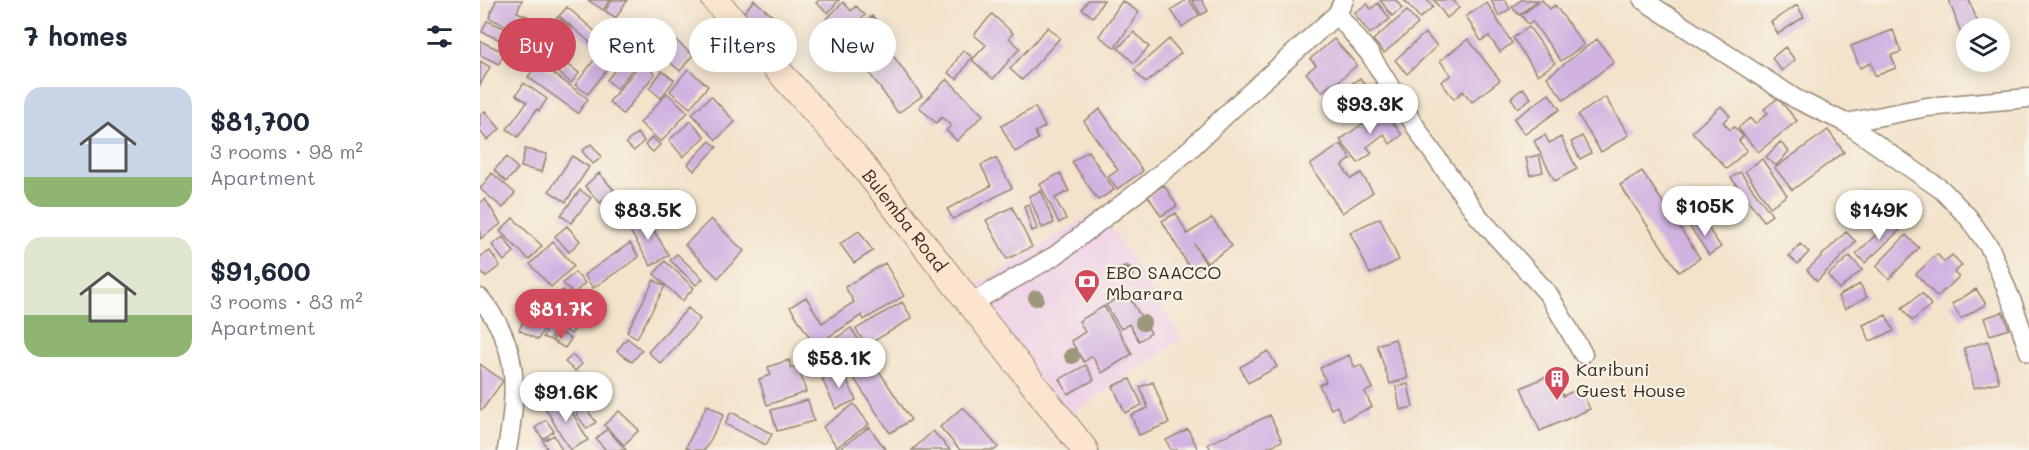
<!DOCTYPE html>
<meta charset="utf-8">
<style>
body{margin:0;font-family:Mali,sans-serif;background:#f6f6f7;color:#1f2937;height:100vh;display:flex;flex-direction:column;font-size:22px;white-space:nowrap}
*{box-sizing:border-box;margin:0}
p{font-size:20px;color:#747a83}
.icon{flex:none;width:33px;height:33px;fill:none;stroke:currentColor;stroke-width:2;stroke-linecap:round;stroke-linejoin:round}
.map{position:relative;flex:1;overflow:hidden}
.sheet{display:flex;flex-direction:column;background:#fff;width:480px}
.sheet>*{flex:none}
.hud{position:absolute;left:18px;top:18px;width:570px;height:54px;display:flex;gap:12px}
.controls{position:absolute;left:1476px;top:18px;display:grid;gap:12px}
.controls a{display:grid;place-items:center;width:54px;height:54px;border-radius:50%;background:#fff;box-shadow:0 3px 15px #0003;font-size:30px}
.price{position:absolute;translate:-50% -51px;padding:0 14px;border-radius:21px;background:#fff;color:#222;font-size:20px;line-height:39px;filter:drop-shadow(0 2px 3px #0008)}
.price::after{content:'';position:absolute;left:50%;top:36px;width:18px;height:14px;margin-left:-9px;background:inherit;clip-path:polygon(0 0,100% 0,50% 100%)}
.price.active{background:#d1495b;color:#fff}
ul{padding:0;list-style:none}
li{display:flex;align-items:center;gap:18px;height:150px;padding:0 24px}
li span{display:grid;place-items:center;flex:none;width:168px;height:120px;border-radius:18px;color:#555}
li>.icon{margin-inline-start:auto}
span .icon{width:72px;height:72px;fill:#fffc;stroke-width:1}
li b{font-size:26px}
h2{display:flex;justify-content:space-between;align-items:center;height:72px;padding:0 24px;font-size:26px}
.tag{padding:0 21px;border-radius:27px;background:#fff;box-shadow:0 3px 15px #0003;font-size:21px;line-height:54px}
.tag.active{background:#d1495b;color:#fff}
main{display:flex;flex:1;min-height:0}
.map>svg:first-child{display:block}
.built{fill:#efd0e6}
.building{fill:#d1b2e1}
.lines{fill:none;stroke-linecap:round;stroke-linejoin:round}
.minor-casing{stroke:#978674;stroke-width:21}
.secondary-casing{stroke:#978674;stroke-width:28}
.minor{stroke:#fff;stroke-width:18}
.secondary{stroke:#fbe5cf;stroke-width:26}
.tree{fill:#9b987b}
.labels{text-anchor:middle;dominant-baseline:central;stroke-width:4.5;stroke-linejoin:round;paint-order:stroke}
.street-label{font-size:18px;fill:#3b2a1e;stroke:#f7f3e8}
.poi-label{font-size:18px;fill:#3b2a1e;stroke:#f7f3e8;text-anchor:start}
</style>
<main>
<section class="sheet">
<h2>7 homes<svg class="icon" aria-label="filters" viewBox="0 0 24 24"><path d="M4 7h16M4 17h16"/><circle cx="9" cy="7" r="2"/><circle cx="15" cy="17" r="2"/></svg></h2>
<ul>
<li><span style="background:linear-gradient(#c9d6e8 75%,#8fb573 0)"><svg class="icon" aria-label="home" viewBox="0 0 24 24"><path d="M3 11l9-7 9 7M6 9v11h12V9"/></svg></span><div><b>$81,700</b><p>3 rooms · 98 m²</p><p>Apartment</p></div></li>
<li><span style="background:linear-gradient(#dfe7d0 65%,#8fb573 0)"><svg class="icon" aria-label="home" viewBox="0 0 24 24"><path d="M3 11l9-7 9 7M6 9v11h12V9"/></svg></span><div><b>$91,600</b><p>3 rooms · 83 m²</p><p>Apartment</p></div></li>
</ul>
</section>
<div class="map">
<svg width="1549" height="450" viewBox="0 0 1549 450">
<rect width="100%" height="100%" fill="#f7f3e8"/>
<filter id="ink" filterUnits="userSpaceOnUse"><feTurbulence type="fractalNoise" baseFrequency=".0167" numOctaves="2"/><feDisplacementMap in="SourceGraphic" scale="12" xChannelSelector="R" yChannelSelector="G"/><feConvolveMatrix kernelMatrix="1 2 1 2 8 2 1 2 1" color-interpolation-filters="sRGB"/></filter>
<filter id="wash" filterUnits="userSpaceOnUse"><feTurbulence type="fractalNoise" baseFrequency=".008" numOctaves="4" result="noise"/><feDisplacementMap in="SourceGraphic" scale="24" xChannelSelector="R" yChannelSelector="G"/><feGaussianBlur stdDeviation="1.35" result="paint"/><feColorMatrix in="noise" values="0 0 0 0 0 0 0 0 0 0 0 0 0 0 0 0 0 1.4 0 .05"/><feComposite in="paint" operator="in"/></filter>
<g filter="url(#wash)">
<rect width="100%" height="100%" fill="#f3e3ca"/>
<path class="built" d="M619,209L702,339L590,415L488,292Z"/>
<g id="blocks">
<path class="building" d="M16,0H42L37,12L54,19L48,35L9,18Z
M108,0H130L123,10Z
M132,0H147L136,18L125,11Z
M274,0L304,26L291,41L262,15Z
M339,0H359L348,13L336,3Z
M608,0H624L613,17L602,9Z
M706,0H709L719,15L702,27L691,10Z
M712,0H722L728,11L721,15Z
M900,0H916L922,8L912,16Z
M924,0H947L953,7L940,18Z
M954,0H973L979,8L967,18Z
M1011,0H1025L1030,9L1019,16Z
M1041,0H1058L1039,15L1032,7Z
M1062,0L1070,9L1075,5L1104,45L1081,61L1052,21L1048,24L1041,15Z
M1469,0H1489L1500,28H1486V41L1484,42Z
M642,1L659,12L635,48L619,36Z
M363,2L371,11L376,6L385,15L381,19L385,23L392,16L403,27L367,64L349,47L354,41L339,27Z
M898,3L910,19L890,34L874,13L887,4L891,9Z
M1007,3L1032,43L1020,52L1009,36L1001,41L986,16Z
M1317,5L1324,17L1298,34L1291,22Z
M87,7L125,40L118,49L79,16Z
M927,11L938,24L904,53L893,40Z
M512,14L533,33L529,38L540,48L513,79L492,60L506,45L494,35Z
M77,17L91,27L77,48L63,39Z
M7,21L30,30L25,42L2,32Z
M568,27L580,38L542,80L530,69Z
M1049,27L1075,63L1058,75L1033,38Z
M1413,30L1421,52L1411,55L1416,68L1395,76L1391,63L1380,68L1371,46Z
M186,32L213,55L200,71L173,48Z
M654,32L669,47L654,63L638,48Z
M945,33L957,46L927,74L915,60Z
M689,39L701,53L666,83L654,70Z
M854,39L877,65L854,85L852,83L842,92L826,73L836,65L830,59Z
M988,39L1020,80L992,102L983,91L974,99L961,82L971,75L960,61Z
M1117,39L1134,62L1084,100L1067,77Z
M0,41L24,52L19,64L0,55Z
M64,46L76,55L69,66L56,57Z
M124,47L137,57L108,94L95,85Z
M1305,47L1315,60L1302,71L1292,58Z
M483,50L492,57L477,79L468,73Z
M150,51L160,60L137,89L127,80Z
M412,54L442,96L418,113L388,71Z
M0,61L10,67L0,85Z
M58,62L108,99L98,113L48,77Z
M86,63L99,73L91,83L78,72Z
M161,63L175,74L143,114L129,102Z
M208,69L228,86L210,108L190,91Z
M182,71L194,80L181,98L169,88Z
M880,78L895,99L865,121L850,99Z
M467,79L503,115L477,141L466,130L471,126L462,117L456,123L439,107Z
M44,83L67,99L59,111L57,109L38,137L27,129L47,102L36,95Z
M1043,88L1051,98L1038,108L1031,98Z
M187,93L208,112L181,142L160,123Z
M1069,94L1080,109L1045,134L1034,119Z
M231,96L255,122L236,140L212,114Z
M1125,97L1149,135L1121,152L1098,115Z
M1298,98L1317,121L1278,152L1258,128L1270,118L1275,124L1288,113L1284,109Z
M1241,106L1250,116L1243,122L1250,130L1254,127L1263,136L1259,141L1267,150L1247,169L1212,132Z
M555,107L565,127L555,132L558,139L535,152L521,126Z
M620,109L663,171L637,189L628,177L638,170L604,121Z
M903,109L922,135L910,144L904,134L887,147L892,153L878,163L860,140Z
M5,111L20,129L7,140L0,131V115Z
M211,121L225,137L203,157L189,140Z
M1348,130L1364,152L1312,190L1295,168Z
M157,133L164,141L154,151L146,143Z
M1065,135L1069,143L1081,137L1097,169L1075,181L1054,141Z
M1102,136L1111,153L1100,159L1091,142Z
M172,137L180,145L173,152L165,145Z
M230,141L237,147L214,171L208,164Z
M1300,142L1309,151L1296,166L1286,157Z
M111,144L122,157L113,164L102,151Z
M861,144L871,159L862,166L871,179L881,173L893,192L862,213L830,165Z
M45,149L67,154L62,172L41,167Z
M608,151L634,190L618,200L592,162Z
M1059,155L1063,172L1050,175L1046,158Z
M92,156L109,167L86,202L69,191Z
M27,157L38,169L26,182L14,170Z
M516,158L532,188L473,219L467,209L511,186L501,165Z
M1282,159L1307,195L1290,207L1265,171Z
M1162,171L1220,258L1199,272L1140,185Z
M1260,172L1292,215L1284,221L1251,178Z
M12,173L35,193L23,208L0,189Z
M119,173L134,190L120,203L105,186Z
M580,173L589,191L575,198L586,219L579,223L560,184Z
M684,185L697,206L681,216L668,196Z
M100,190L111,198L91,223L81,215Z
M561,191L574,223L562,228L549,196Z
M5,199L21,224L0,239V203Z
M549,204L557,229L552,231L544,206Z
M532,207L552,247L527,259L506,220Z
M696,213L707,234L732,218L752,246L727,263L714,244L726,264L712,272L682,221Z
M164,215L189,255L171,266L147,226Z
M33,218L62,246L49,260L20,231Z
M900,218L919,260L890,274L870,232Z
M231,219L264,251L238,278L205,245Z
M1222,219L1241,247L1229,255L1210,227Z
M1412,219L1421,229L1385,263L1376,254Z
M87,226L100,241L89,252L75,236Z
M379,231L393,251L374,263L360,244Z
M1366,232L1376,242L1337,281L1327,270Z
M1426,235L1439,248L1409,279L1396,266Z
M23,237L34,252L24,261L12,245Z
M73,242L94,266L71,287L50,264Z
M150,243L159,257L113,288L104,275Z
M1320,244L1329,252L1318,264L1309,256Z
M10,251L20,266L5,277L0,269V257Z
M197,254L223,279L216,285L190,260Z
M1457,254L1464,262L1472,255L1482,265L1474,273L1479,277L1457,297L1436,274Z
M1370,256L1382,270L1359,289L1348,275Z
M185,261L214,288L202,301L174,274Z
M405,263L424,296L384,320L382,315L335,346L310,307L326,297L342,323L374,302L365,287Z
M95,272L105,283L93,294L83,283Z
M174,280L185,286L157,338L147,332Z
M1380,284L1387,297L1365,309L1358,296Z
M1496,289L1506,304L1481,319L1472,304Z
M83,290L94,301L87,307L76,296Z
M646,292L671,333L659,341L649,324L641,329L626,305Z
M1442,293L1451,305L1432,321L1422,308Z
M55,297L74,306L58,340L39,330Z
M422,302L432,318L386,346L376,329Z
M624,306L652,354L622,373L612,356L604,362L591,341L605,332L599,321Z
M208,308L220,319L181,364L168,352Z
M95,311L104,317L91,334L82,328Z
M1523,312L1529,329L1510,335L1504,318Z
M1406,315L1414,331L1390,341L1383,325Z
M68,324L75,327L70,340L63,337Z
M371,328L431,420L410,433L350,342Z
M78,331L91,339L85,348L72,341Z
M147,338L162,350L152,362L137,351Z
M915,339L928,378L910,384L897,345Z
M1508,341L1519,382L1494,388L1484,348Z
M788,351L797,367L768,383L760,367Z
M92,355L102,364L95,371L85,362Z
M869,355L875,368L881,365L893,388L885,392L892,407L863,420L857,406L851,409L839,385L846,382L840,368Z
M309,360L311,368L318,366L326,392L287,405L279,379L291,375L288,367Z
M0,364L23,381L2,410L0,409Z
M606,365L614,380L588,394L580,379Z
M362,369L376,400L356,409L342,379Z
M97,374L109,394L97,401L85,381Z
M1072,374L1083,396L1100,388L1110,409L1060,431L1041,388Z
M650,379L662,405L645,413L633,386Z
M673,382L689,423L659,435L651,415L668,408L660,387Z
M928,384L933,407L920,410L916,387Z
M82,395L108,440L90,450L64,406Z
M328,400L334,421L297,431L291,410Z
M374,404L389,424L357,447L343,427Z
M227,405L244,414L225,450H211L206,447Z
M105,407L116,422L107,429L96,414Z
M483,407L518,447L515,450H480L460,427Z
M139,411L159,430L144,445L124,425Z
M251,412L292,434L286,445L245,424Z
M790,415L802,441L782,450H731L728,444Z
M66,420L74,431L63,439L55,428Z
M389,427L406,450H358Z
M127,429L146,450H126L116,439Z
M708,429L718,450H691L686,440Z
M453,431L470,450H432Z
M74,435L82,450H68L63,441Z"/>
</g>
</g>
<g filter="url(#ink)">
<use href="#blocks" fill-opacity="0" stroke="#978674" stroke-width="1.5"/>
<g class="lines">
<defs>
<path id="minor" d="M1163,0L1316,99L1366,123L1462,190L1488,217L1510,248L1534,307L1549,352
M857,14L889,53L946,143L998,216L1069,295L1103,354
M1366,123L1447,107L1549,98
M0,298C41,347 37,391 27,450
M490,304L576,255L668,184L709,150L753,108L857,14L864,0"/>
<g id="secondary">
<path id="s1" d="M235,0L374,155L605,450"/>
</g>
</defs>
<use href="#minor" class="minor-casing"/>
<use href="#secondary" class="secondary-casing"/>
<use href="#minor" class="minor"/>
<use href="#secondary" class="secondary"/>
</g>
<g class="tree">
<circle cx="646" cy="273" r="8"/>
<circle cx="556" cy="298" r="8"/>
<circle cx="663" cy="323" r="8"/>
<circle cx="592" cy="356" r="8"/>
</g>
</g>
<defs>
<symbol id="bank-pin" viewBox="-11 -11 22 30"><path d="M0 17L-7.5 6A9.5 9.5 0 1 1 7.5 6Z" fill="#d1495b" stroke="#f7f3e8"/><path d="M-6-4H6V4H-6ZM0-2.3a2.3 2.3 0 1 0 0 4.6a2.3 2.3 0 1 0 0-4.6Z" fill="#fff"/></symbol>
<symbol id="building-pin" viewBox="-11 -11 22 30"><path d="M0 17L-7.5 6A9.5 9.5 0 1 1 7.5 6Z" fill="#d1495b" stroke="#f7f3e8"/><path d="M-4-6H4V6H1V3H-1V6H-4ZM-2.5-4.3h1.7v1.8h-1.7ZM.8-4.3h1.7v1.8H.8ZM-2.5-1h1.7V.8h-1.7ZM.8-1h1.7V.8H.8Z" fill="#fff"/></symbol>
</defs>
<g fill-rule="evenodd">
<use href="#bank-pin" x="592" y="267" width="30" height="40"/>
<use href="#building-pin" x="1062" y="364" width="30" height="40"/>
</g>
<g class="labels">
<g class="street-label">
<text stroke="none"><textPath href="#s1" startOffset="291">Bulemba Road</textPath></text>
</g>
<g class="poi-label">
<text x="626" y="272">EBO SAACCO<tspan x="626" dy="21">Mbarara</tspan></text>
<text x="1096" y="369">Karibuni<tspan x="1096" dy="21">Guest House</tspan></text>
</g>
</g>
</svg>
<div class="controls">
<a><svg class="icon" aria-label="layers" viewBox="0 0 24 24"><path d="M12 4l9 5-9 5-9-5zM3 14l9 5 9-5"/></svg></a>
</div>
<b class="price" style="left:890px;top:135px">$93.3K</b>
<b class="price" style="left:1225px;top:237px">$105K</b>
<b class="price" style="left:168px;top:241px">$83.5K</b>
<b class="price" style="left:1399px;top:241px">$149K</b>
<b class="price active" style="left:81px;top:340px">$81.7K</b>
<b class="price" style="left:359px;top:389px">$58.1K</b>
<b class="price" style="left:86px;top:423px">$91.6K</b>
<div class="hud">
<a class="tag active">Buy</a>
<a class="tag">Rent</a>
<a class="tag">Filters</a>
<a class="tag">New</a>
</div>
</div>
</main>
